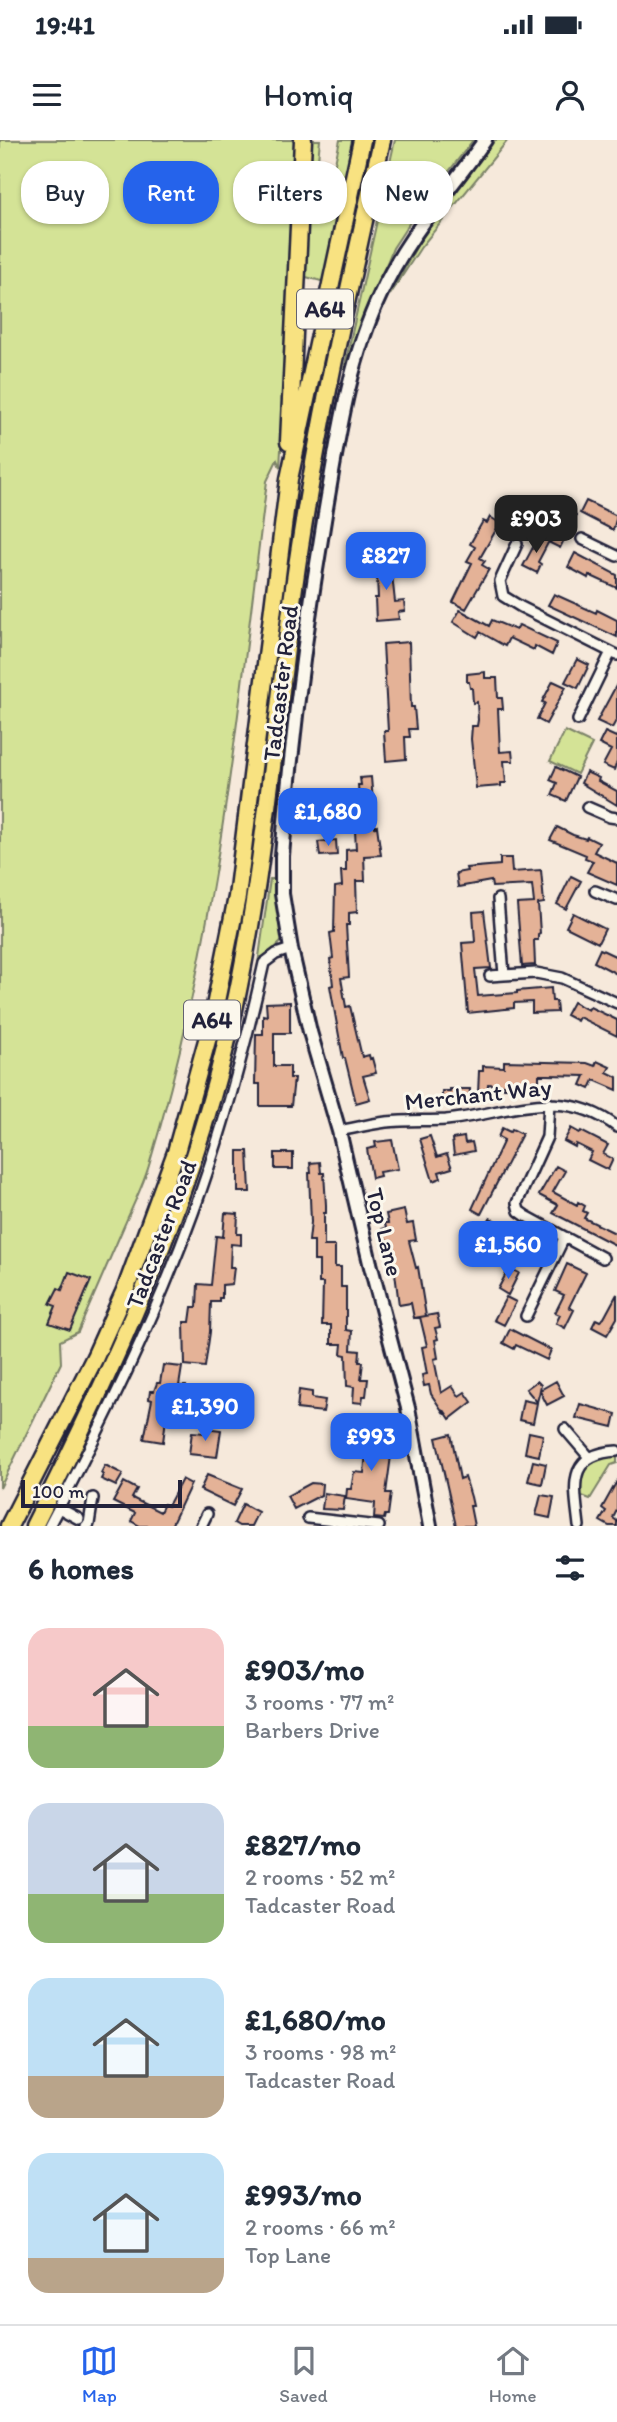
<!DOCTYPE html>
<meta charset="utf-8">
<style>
body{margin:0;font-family:Itim,sans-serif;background:#f2f2f3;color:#1f2937;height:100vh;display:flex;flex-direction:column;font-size:26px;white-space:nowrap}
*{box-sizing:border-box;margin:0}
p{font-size:23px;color:#747a83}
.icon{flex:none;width:38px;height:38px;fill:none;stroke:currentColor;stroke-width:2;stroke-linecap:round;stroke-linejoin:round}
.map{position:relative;height:1386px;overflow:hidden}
.panel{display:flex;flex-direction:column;background:#fff;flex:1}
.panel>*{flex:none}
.top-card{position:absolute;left:21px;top:21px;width:576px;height:63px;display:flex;gap:14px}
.scale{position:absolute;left:21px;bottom:18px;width:161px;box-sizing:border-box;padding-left:7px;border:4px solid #22223b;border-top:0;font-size:19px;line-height:24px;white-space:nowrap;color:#22223b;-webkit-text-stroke:5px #fbf7ec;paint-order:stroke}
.price{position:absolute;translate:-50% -60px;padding:0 16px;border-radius:14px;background:#2563eb;color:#fff;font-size:23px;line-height:46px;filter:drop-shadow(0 2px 4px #0008)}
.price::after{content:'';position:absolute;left:50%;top:42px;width:21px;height:16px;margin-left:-10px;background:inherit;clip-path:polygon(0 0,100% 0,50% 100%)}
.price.selected{background:#222;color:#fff}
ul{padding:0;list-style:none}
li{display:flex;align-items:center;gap:21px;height:175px;padding:0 28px}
li span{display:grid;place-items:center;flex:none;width:196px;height:140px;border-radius:21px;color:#555}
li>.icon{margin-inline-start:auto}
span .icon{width:84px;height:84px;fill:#fffc;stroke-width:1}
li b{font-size:30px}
h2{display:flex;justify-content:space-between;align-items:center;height:84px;padding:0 28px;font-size:30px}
.tag{padding:0 24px;border-radius:28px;background:#fff;box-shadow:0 2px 5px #0004;font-size:24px;line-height:63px}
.tag.selected{background:#2563eb;color:#fff}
.status{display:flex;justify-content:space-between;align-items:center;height:49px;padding:0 35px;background:#fff;direction:ltr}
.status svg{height:19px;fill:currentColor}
header{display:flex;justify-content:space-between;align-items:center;height:91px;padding:0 28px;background:#fff;font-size:32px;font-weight:600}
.menu{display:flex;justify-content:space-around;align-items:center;height:98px;border-top:2px solid #e0e1e3;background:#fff;font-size:19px;color:#747a83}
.menu a{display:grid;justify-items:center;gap:4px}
.menu .selected{color:#2563eb}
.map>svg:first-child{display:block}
.green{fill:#d4e396;stroke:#7b8268;stroke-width:2}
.building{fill:#e4b297;stroke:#22223b;stroke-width:2}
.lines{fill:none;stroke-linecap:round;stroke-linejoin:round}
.street-casing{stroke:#22223b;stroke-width:14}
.secondary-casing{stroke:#22223b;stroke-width:18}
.highway-casing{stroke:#22223b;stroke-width:21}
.street{stroke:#fbf7ec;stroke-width:9}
.secondary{stroke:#fbf7ec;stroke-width:12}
.highway{stroke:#f8e281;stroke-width:16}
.labels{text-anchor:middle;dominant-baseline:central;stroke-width:6;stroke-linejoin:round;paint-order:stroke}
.shield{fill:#fbf7ec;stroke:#636270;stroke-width:2}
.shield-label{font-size:23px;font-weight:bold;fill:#22223b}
.street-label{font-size:24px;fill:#22223b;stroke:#fbf7ec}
</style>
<div class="status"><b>19:41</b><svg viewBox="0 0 49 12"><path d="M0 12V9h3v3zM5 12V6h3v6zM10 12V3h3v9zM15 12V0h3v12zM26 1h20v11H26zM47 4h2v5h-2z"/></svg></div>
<header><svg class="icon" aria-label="menu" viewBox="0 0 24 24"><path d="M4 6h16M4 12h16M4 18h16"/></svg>Homiq<svg class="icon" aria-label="person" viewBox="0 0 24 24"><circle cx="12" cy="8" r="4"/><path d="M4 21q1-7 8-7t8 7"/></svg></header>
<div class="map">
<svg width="617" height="1386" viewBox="0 0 617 1386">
<rect width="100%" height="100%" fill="#f6e9db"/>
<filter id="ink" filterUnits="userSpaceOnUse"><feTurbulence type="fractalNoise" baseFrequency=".0143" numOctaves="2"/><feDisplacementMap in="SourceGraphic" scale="14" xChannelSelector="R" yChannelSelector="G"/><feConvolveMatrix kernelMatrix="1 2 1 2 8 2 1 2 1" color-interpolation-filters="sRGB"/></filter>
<g filter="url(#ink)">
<path class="green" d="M0,0H299L280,327L277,320L267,341C238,569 217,801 150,1022C144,1044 133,1065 124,1086C109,1121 93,1157 78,1192L60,1201L61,1223L0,1348Z
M309,0H320L318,20L322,83L340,0H356L325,142L306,137Z
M395,0H473L410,82L393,108L344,229Z
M495,0H508L421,107L390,155L420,100Z
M565,591L592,604L577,634L550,621Z
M270,739H277L282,801L258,824Z
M617,1315V1323L611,1325L590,1359L577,1354C582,1325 588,1319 617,1315Z"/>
<path class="building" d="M586,361L617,376L613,390L580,373Z
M522,368L525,378L537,384L531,394L513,385Z
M565,370L576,375L560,408L550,403Z
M490,377L500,383L480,418L485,421L482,425L489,429L466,469L453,462L472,423L467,421L475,407L470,404L483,381L487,383Z
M539,396L549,401L538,422L541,424L537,433L523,426Z
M575,413L617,435V448L589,435L588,438L568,427Z
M390,416L395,462L404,461L405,471L398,472L399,479L376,481L375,458H378L376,417Z
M554,454L596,473L597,470L617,480V497L548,465Z
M460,470L489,486L492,480L516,490L519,485L557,503L552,515L535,506L534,510L509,498L505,506L480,492L477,497L453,482Z
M409,502L411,567H414L416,589H409L410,597H405L406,619L386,621L384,591H388L383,504Z
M577,519L589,525L578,548L565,542Z
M485,532V538H497L498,558H502L503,569H498L500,612L512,611L513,621H504L506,643H501V646L476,648L471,599L472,586H477L478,580L477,562L473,563L472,548H470L469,542H467V534Z
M553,541L566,547L546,584L537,579L545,563L542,562Z
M617,544V579L612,588L597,581Z
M605,592L616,597L617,596V622L614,630L603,625L611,610L599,604Z
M556,627L577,637L566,661L552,655L557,643L550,640Z
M586,632L599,638L598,641L617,651V665L581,643Z
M371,637L375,687L377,686L381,715L364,716L365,741H356L357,772L349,773V785H346L349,837L341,838L346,867L350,866L362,917L369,915L370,919L372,918L376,933L363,936L370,959L356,963L345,918H343L330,846L333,845L330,819L333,818L330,793L334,792L335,747L342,746L341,731H346V710L356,709L354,672H360L358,645H361L360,638Z
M557,687L573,695L586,699L587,697L599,703L594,712L617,723V745L587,732L593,721L585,718L586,715L550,700Z
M336,700L337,715L320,716L318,702Z
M500,718H511L512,732L541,730L544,763L538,764L540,793L538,794V800H534L535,825L522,826L517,764L534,763L532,745L492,747L491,741L458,747L456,733L467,731L466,728L500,725Z
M571,736L581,741L566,769L557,764Z
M484,771L491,828L475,829L478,856L517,853V851L551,848L552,861H556L557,872L532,873V862L514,863V868L468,873L462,803L475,802L473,772Z
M573,773L605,789L598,803L566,787Z
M600,809L617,817V834L594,822Z
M290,862V893H274V926H290V938H294L291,966H260V944H255L256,894H263V875L267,876L266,863Z
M573,862L588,870L590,867L617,880V896L579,877L577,881L566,875Z
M504,921L587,923L595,926L597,921L610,927L607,932L617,937V950L594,940L590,949L581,945L585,936L548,935H539V945L514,944L513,948H504V945L488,944L487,954H478L479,931H483V926L504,927Z
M450,949H470L469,960L442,962V951H450Z
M502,988L510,992L512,989L522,994L481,1074L472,1069L504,1000L498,997Z
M571,988L580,993L581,991L608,1005L603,1014L613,1019L608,1030L588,1020L592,1012L576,1004L575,1007L564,1001Z
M430,996L437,1017L447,1014L452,1028L439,1032L441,1038L433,1041L420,999Z
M464,997L465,1003L472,1002L474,1011L454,1015L452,999Z
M392,1000L398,1029L379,1032L380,1036L372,1038L367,1009L376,1007L375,1002Z
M238,1011H248L250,1052H238Z
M275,1013H293V1029H275Z
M320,1022L321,1033H324L326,1065V1073H324V1106H335V1127H341V1147H346V1190L352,1191L351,1210L360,1211L359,1222H363L361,1239H368L366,1256H363L362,1263L353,1262L354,1247L347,1246L346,1215L341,1214L342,1204H331V1185H322L323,1143H319V1121H314V1101H309L311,1082L309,1033H311L310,1023Z
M556,1026L565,1031L553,1052L577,1065L578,1062L585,1066L583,1071L587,1073L584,1078L617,1094V1106L553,1073L558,1065L539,1055Z
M404,1070L407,1084L413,1083L416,1100L409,1101L416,1128L418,1127L426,1176L414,1178L411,1163L399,1165L395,1133L389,1105L387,1106L386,1099L383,1100L382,1089L386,1088L385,1083H388L386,1074Z
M225,1073L238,1074L237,1094H241V1105L231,1104L230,1127H234L232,1144L222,1145V1158H219V1162H211L210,1192L205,1227L185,1225L184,1182H190L192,1167H197L198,1144L211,1145L216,1096L223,1097Z
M490,1078L544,1105L537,1119L482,1092Z
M567,1124L586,1133L569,1167L574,1170L565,1188L556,1183L560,1175L555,1173L564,1155L555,1151Z
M509,1128L519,1133L508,1155L498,1149Z
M69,1132L91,1140L70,1190L49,1183L56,1166L50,1164L58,1148L62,1150Z
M617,1154V1178L607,1195L592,1187L596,1179L600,1181L604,1178Z
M506,1157L516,1162L504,1185L494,1180Z
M437,1174L440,1187L435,1188L438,1199L435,1200L438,1218L434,1219L441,1253L452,1246L459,1256L465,1252L472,1262L450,1279L444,1270L445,1275L431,1254L429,1245L424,1246L422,1235L427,1234L422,1207L427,1206L420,1177Z
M510,1189L551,1210L547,1220L516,1205L514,1209L503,1203Z
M163,1225L182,1227L179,1246H186L184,1263L173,1262L170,1279H166L163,1302L144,1299L152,1260L149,1259L150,1251H154L157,1243H160Z
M537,1241L541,1245L540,1250L556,1241L564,1256L547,1265L540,1251L537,1262L526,1249Z
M299,1250L312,1252V1258L325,1260L323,1272L297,1269Z
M523,1260L537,1263L533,1283L519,1280Z
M580,1264L616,1274L613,1287L576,1278Z
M360,1286L380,1288L378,1304H382L380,1315L391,1316L386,1353H391L388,1375H385L384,1379L374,1378L375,1363L346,1359L347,1349H351L354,1332L364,1333L366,1312L352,1310L354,1295L359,1296Z
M205,1288L221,1290L217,1317L189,1314L192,1292L205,1293Z
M529,1292L543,1295L539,1316L525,1313Z
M451,1294L460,1339L465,1337L471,1357L473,1366H470L474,1386H456L436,1298Z
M533,1321L546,1324L542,1344L528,1341Z
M105,1325L123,1334L116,1346L101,1339L103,1335L101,1333Z
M207,1335L242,1349L233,1366L200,1350Z
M182,1339L191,1344L171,1386H140L131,1381L135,1373L113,1362L124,1342L137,1349L132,1358L160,1372L164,1364L168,1366Z
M617,1341V1370L613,1378L617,1381V1386H609L600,1381L606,1371L602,1368Z
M311,1343L322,1344L321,1355L294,1369L287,1356Z
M324,1353L345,1356L343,1370L322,1369Z
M541,1355L554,1357L550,1378L536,1375Z
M243,1364L258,1372L251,1386H239L234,1383Z"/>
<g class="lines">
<defs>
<path id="street" d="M582,399L617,416
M517,404L500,441L503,456L521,467L617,515
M578,580L611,512
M587,667L610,677L617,678
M595,751L617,760
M498,759L504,835L536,833L562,838L617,863
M490,836L504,835
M549,963L547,997L517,1063L519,1071L526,1076L603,1118
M339,991C354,988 370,984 386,982C406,980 426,981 446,980C507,974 561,944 617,987
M526,1176L564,1098
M565,1289L589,1317
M59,1368L79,1379
M308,1378L379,1386
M49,1386C103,1284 154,1181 193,1073C223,992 245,908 264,823L276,814L291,809
M86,1386L89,1384L93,1358
M201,1386L207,1374
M579,1386C575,1348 565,1314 617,1311"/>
<path id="secondary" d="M430,1386L408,1268L370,1123L339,991L310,892L291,809L282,754V716C291,602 306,487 325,374C338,299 348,223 381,153C407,96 449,51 485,0"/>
<path id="highway" d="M289,302L303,0
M9,1386L95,1217L126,1148L176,1012L211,886L237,757L289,339L362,0
M34,1386C112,1231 185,1073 226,904C263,754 273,599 294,447C315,296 349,148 382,0"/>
</defs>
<use href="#street" class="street-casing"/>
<use href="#secondary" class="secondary-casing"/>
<use href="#highway" class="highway-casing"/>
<use href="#street" class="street"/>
<use href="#secondary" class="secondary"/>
<use href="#highway" class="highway"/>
</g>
</g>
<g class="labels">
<g class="shield">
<rect x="297" y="149.5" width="56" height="39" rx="5"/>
<rect x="184" y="860.5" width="56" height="39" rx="5"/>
</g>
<g class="shield-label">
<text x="325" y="169">A64</text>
<text x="212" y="880">A64</text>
</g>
<g class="street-label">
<text transform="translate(280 543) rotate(-83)">Tadcaster Road</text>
<text transform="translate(478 954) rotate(-6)">Merchant Way</text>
<text transform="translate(385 1092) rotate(76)">Top Lane</text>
<text transform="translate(161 1094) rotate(-69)">Tadcaster Road</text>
</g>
</g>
</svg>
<div class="scale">100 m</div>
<b class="price selected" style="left:536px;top:415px">£903</b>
<b class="price" style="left:386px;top:452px">£827</b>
<b class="price" style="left:328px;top:708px">£1,680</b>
<b class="price" style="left:508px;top:1141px">£1,560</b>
<b class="price" style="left:205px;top:1303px">£1,390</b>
<b class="price" style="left:371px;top:1333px">£993</b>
<div class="top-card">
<a class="tag">Buy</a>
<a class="tag selected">Rent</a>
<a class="tag">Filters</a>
<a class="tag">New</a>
</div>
</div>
<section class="panel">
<h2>6 homes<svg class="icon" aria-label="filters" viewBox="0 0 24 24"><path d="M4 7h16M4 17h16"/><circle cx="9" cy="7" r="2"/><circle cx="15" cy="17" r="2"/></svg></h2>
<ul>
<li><span style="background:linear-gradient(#f6c9c9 70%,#8fb573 0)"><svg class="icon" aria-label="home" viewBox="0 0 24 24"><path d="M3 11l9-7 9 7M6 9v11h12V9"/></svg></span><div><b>£903/mo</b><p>3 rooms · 77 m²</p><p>Barbers Drive</p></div></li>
<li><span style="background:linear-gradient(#c9d6e8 65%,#8fb573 0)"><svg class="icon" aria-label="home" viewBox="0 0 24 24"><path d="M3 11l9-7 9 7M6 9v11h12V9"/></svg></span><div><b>£827/mo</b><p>2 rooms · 52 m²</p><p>Tadcaster Road</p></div></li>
<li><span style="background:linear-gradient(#bfe0f5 70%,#b9a48a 0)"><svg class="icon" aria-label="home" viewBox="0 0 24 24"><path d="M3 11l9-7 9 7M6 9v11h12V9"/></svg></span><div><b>£1,680/mo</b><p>3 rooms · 98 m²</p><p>Tadcaster Road</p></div></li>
<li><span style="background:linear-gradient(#bfe0f5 75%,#b9a48a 0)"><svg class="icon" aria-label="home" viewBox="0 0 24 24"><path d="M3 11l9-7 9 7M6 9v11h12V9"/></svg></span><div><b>£993/mo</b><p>2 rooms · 66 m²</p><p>Top Lane</p></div></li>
</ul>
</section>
<nav class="menu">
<a class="selected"><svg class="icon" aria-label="map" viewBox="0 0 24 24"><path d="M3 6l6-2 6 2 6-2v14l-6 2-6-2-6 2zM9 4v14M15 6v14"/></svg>Map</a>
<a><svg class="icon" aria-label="saved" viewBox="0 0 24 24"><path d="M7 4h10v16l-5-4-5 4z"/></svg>Saved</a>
<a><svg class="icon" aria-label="home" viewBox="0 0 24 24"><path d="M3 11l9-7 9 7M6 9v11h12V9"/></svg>Home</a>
</nav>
